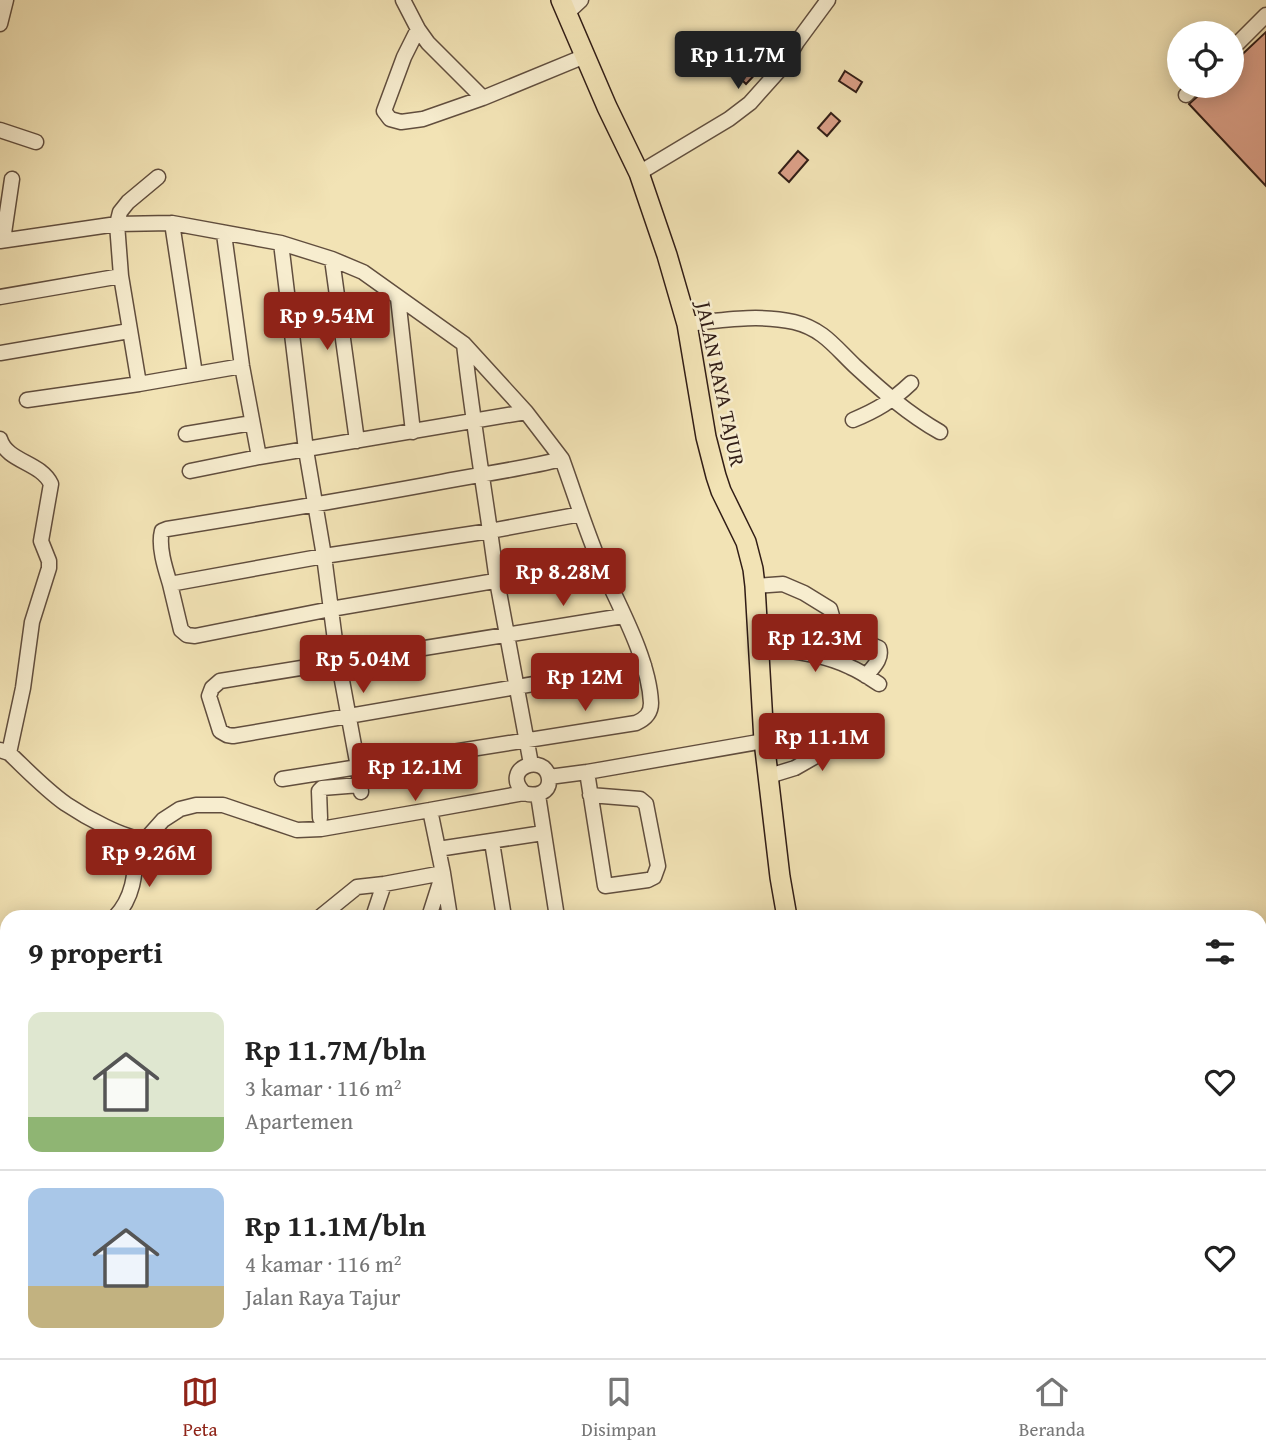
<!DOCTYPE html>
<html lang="id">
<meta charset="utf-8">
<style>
body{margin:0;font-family:"Gentium Book Plus",serif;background:#f6f6f6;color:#222;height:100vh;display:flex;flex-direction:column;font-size:26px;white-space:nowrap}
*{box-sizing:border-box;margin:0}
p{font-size:23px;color:#767676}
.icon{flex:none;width:38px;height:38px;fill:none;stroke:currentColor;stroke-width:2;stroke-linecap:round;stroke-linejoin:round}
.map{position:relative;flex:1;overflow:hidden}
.side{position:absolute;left:0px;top:910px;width:1267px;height:448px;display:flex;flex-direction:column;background:#fff;border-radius:21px 21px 0 0;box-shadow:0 4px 18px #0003}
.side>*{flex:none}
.tools{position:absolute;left:1167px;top:21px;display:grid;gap:14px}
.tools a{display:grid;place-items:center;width:77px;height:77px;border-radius:50%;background:#fff;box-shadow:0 4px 18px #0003;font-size:35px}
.price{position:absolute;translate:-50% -60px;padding:0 16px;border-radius:7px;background:#8f2418;color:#fff;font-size:23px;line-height:46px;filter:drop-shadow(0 2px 4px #0008)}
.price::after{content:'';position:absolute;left:50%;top:42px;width:21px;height:16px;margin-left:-10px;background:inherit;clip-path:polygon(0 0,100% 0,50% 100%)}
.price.active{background:#222;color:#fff}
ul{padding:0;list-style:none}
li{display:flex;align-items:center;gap:21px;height:175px;padding:0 28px}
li+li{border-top:2px solid #e0e0e0}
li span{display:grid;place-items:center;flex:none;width:196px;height:140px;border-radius:14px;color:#555}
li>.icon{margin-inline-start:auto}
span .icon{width:84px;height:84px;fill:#fffc;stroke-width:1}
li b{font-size:30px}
h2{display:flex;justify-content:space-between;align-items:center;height:84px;padding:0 28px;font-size:30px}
.dock{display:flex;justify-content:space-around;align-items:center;height:98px;border-top:2px solid #e0e0e0;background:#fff;font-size:19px;color:#767676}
.dock a{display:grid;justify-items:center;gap:4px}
.dock .active{color:#8f2418}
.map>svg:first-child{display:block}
.building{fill:#dca088;stroke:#311d16;stroke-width:2}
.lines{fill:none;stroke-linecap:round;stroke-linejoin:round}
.minor-casing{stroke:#614e3e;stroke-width:17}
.major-casing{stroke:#311d16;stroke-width:22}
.minor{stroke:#f7edcf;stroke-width:14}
.major{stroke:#f2e3b5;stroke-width:19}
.labels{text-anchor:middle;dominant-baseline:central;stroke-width:5;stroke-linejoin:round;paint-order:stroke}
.street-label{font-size:21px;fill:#311d16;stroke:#f7edcf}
</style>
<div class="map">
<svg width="1266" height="1358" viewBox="0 0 1266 1358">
<rect width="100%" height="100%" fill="#f2e3b5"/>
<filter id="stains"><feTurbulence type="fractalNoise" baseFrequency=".00286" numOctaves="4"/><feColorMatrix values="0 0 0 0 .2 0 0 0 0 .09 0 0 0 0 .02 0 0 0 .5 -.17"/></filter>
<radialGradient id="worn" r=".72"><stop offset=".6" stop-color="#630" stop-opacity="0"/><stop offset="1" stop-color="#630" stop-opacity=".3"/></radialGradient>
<path class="building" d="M1266,32V186L1189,104L1209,86H1232V64Z
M749,56L761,68L746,84L733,71Z
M845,71L862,82L856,92L839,81Z
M831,113L840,121L827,136L818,128Z
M798,151L808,160L789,182L779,173Z"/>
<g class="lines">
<defs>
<path id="minor" d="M403,0L418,29L428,43L483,98
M567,13L581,0
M0,24L6,0
M418,29L404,57L384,111L390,119L401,122L423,119L483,98L585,56
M1232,49L1266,15
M1186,95L1195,86
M0,130L36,142
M639,173L729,119L750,103L783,66L797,42L828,0
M158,177L128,202L120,212L117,224L121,276L139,384L242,366
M172,223L195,374
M224,234L242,366L259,457
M3,240L12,179
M0,241L117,224L172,223L281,243L332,259L363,272L464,344L526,412L562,459C522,469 482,474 441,482C350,499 259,514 167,529L162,531C158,546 165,568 170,584L324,556L490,531C481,469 471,407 464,344
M281,243L306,450L324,556L336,648L358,767L636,723C645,719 651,714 651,703C649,659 619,606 601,566C586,531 575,495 562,459
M332,259L357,441
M0,297L121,276
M398,298L413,432
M687,324C723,320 759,314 794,322C823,329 835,347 855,366C881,390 908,414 940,432
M0,353L129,331
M27,400L139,384
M853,420C877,410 892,401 911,383
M186,434L252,423
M0,439C7,462 41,462 51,484L41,541L49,561V568L32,622L23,688L9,753
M190,471L259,457L526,412
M170,584L181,630L187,635L195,636L331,609L600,563
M755,586L783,584L804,593L830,609L836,630L879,648C883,659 872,668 866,676
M623,616L220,681L212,688L209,696L220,731L227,735L233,736L644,665
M758,646C788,651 822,653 850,667C860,671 870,678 879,684
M0,750L9,753C27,770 46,790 66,804C84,816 125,840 146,839L163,820L180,809L196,805H223L297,830L321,829L430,810
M531,764L497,581L490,531L581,514
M587,772L605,886L648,880L654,877L658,866L646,804L640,799L590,795
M769,776L795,768L823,752L852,728
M549,777L587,772L764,741
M282,779L358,767L361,792
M538,795L557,917
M320,818L319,791L322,788L360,785
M492,842L504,917
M438,849L543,833
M115,917C136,895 135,868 137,840
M320,917L357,887L384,884L443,873L450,917
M373,917L384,884
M429,917L443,873L430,810L524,793C536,797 550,793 549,779C546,751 499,768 524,793
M1260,1152L1266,1153
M0,1279L7,1270
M1260,1279L1266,1275
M254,1351L267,1358
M312,1351L337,1358
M511,1351L523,1356L525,1351
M270,1358L282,1351
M358,1358V1351"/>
<path id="major" d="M561,0L607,107L639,173L667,255L687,324L706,437L716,476L721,491L746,542L753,569L755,586L764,741L780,877L787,917
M813,1351L817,1358"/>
</defs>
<use href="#minor" class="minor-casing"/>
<use href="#major" class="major-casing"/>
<use href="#minor" class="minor"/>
<use href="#major" class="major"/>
</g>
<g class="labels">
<g class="street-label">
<text transform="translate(721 384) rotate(78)">JALAN RAYA TAJUR</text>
</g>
</g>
<rect width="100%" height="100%" filter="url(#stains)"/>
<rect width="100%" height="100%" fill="url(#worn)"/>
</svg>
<div class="tools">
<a><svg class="icon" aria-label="locate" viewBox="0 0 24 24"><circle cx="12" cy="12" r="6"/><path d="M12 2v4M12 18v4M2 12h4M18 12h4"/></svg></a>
</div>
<b class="price active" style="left:738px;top:91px">Rp 11.7M</b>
<b class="price" style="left:327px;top:352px">Rp 9.54M</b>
<b class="price" style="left:563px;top:608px">Rp 8.28M</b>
<b class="price" style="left:815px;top:674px">Rp 12.3M</b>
<b class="price" style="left:363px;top:695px">Rp 5.04M</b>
<b class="price" style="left:585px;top:713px">Rp 12M</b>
<b class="price" style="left:822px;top:773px">Rp 11.1M</b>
<b class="price" style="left:415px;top:803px">Rp 12.1M</b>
<b class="price" style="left:149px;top:889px">Rp 9.26M</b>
<section class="side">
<h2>9 properti<svg class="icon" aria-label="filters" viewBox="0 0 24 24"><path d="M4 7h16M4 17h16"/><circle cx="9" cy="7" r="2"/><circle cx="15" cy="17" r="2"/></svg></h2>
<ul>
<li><span style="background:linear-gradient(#dfe7d0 75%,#8fb573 0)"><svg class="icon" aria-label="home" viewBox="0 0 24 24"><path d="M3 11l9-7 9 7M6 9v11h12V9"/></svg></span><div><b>Rp 11.7M/bln</b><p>3 kamar · 116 m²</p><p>Apartemen</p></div><svg class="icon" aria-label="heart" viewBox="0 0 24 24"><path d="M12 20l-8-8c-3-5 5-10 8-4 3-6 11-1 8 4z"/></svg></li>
<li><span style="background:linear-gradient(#a9c7e8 70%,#c2b280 0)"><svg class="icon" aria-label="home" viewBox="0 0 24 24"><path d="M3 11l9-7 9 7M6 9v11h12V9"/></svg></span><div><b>Rp 11.1M/bln</b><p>4 kamar · 116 m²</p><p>Jalan Raya Tajur</p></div><svg class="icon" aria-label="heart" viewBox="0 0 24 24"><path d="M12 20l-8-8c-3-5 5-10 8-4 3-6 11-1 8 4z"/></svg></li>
</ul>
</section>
</div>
<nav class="dock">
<a class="active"><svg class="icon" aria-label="map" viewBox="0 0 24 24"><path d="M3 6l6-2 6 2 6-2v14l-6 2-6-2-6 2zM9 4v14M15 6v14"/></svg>Peta</a>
<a><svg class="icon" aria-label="saved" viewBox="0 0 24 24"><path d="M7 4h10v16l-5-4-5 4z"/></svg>Disimpan</a>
<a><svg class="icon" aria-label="home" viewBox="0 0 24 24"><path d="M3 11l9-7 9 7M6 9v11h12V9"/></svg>Beranda</a>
</nav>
